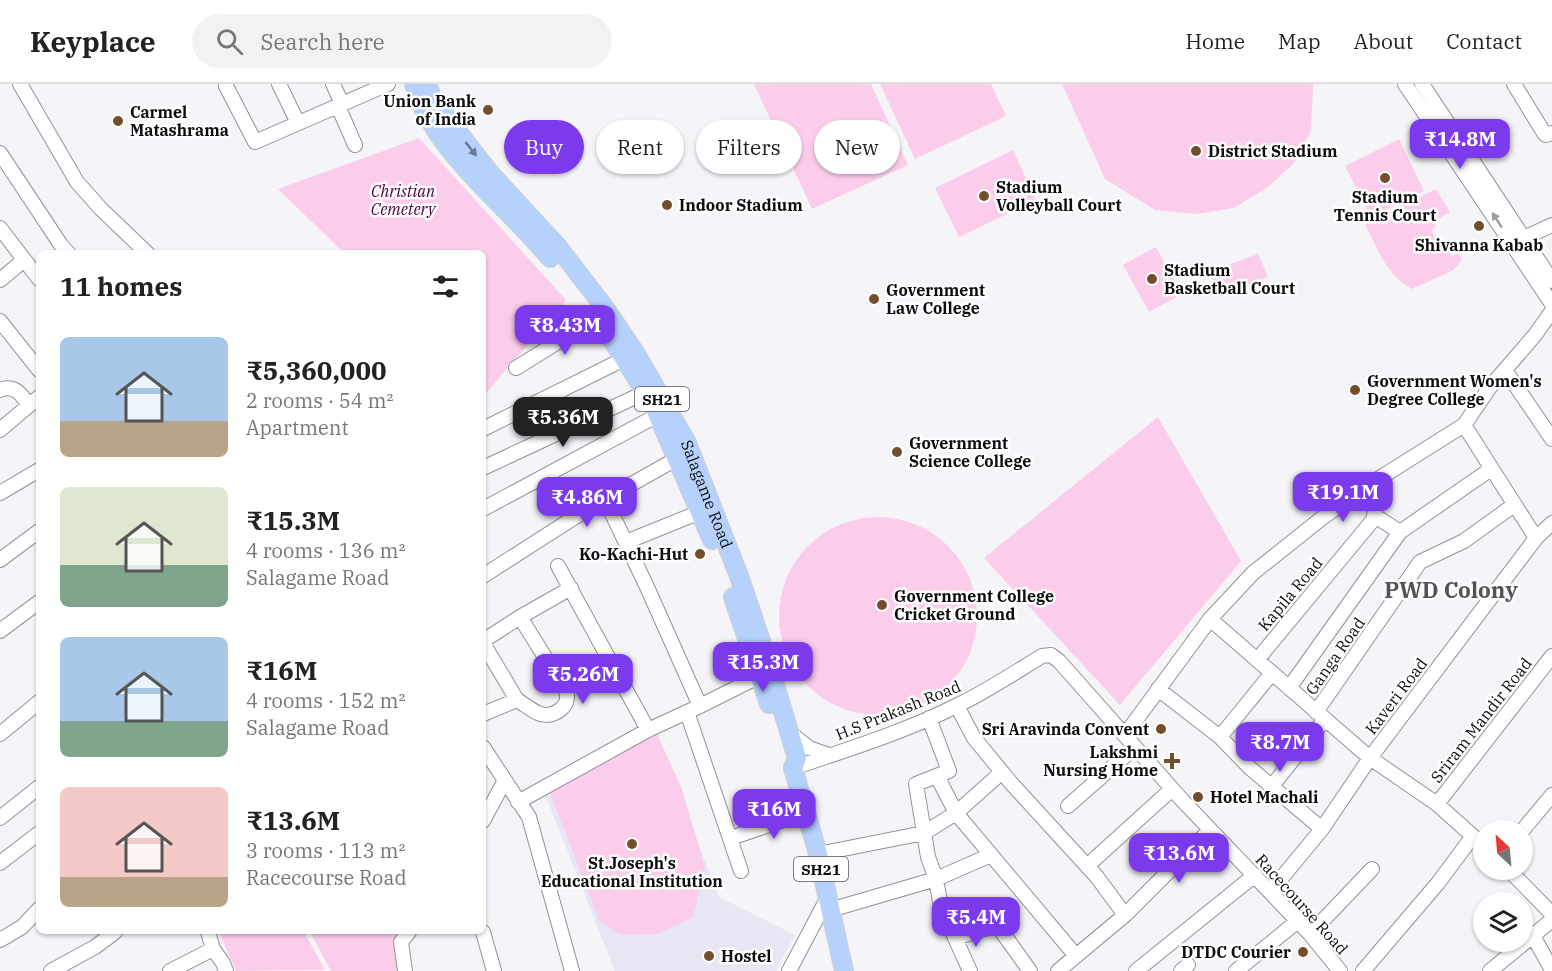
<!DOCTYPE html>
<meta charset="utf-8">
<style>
body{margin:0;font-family:"IBM Plex Serif",serif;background:#f2f2f2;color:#222;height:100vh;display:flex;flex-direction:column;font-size:22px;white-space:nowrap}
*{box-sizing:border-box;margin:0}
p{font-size:20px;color:#767676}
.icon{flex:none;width:33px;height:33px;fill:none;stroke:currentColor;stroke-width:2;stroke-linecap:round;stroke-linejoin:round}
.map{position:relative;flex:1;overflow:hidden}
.drawer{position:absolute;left:36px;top:166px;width:450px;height:684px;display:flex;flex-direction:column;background:#fff;border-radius:9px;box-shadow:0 2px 4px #0004}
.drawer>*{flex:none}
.hud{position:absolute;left:504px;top:36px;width:570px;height:54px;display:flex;gap:12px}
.needle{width:39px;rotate:334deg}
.controls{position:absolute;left:1473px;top:736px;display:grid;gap:12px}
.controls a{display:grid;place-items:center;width:60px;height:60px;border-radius:50%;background:#fff;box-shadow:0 2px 4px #0004;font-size:30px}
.price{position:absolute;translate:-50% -51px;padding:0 14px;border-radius:12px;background:#7c3aed;color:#fff;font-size:20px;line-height:39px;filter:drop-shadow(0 2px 3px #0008)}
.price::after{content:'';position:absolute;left:50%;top:36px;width:18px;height:14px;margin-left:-9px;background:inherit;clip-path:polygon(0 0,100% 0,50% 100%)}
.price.selected{background:#222;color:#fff}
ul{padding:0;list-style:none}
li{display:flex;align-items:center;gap:18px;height:150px;padding:0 24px}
li span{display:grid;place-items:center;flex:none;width:168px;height:120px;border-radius:9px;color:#555}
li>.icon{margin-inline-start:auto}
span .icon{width:72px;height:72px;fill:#fffc;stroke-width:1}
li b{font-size:26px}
h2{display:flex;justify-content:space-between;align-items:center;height:72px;padding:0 24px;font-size:26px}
.pill{padding:0 21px;border-radius:27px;background:#fff;box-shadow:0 2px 4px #0004;font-size:21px;line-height:54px}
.pill.selected{background:#7c3aed;color:#fff}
header{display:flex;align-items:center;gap:36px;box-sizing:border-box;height:84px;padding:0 30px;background:#fff;border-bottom:2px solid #e0e0e0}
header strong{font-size:28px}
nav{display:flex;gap:33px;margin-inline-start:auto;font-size:21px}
.search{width:420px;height:54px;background:#f2f2f2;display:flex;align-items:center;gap:15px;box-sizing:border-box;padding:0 21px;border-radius:33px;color:#767676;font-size:22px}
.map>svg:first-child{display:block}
.built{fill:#e7e7f3}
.green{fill:#fccdeb}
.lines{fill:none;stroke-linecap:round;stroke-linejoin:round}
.minor-casing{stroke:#929296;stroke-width:16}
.major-casing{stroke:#cfcfcf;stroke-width:20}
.minor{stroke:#fff;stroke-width:14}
.major{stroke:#b5d1fc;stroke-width:18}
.oneway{fill:#697991}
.oneway2{fill:#9e9e9f}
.poi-dot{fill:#744d2b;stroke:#fff;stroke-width:2}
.labels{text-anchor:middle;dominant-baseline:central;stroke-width:5;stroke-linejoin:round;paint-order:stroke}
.shield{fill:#fff;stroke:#565657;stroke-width:1.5}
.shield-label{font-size:15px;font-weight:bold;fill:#0d0d0f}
.poi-label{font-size:16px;font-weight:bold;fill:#0d0d0f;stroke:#fff;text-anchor:start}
.park-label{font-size:16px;font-style:italic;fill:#4d003c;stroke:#fff}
.street-label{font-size:16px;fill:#0d0d0f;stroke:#fff}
.district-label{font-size:22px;font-weight:bold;fill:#535357;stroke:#fff}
</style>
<header>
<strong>Keyplace</strong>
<div class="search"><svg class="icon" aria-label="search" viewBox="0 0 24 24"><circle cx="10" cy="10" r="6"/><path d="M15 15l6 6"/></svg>Search here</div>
<nav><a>Home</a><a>Map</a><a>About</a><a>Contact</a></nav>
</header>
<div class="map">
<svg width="1552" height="887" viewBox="0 0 1552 887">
<rect width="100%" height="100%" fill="#f4f4f9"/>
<path class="built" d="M656,648L719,813L795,851L776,887H615L544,708Z"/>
<path class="green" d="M754,0H871L908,81L812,125Z
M880,0H991L1006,32L915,75Z
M1062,0H1313L1311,48L1294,79L1268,103L1234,124L1197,130L1155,126L1105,95Z
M419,54L566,216L487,308L483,304V170L344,169L278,105Z
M1399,55L1424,107L1371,133L1345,82Z
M1013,66L1036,116L959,153L935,104Z
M1436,105L1450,128L1434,137L1436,143L1431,146L1443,168L1448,167L1452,172L1458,169L1462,175L1454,186L1412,205C1387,192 1377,164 1365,140Z
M1156,163L1182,210L1149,228L1123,181Z
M1258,170L1268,193L1219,212L1209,188Z
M1158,333L1241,477L1120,621L984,474Z
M779 532a99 99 0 1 1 198 0a99 99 0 1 1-198 0Z
M656,648L682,705L705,784L693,833L658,850L620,851L599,836L549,706Z
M219,848H304L325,886L236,887Z
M310,848H400L395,856L397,887H331Z"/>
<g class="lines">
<defs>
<path id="minor" d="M20,0L77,98L101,125L148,170
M279,0L298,39
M333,0L342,20
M1405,0L1552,220
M1422,0L1552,197
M1514,0L1544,49L1546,51L1552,49
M226,2L255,58L388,0
M338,22L355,61
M0,69L61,161L69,170
M0,144L39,195
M1518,159L1524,154L1552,141
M0,196L24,176
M0,237L39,286
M516,284L598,233
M1505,286L1552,355
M0,306C14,300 21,310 29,321
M1464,341L1536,454
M483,345L624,275
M0,346L39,313
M483,384L646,308
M0,409L39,386
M605,415L647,503L700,622L768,588
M483,425L658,331
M1375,432L1400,448
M626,458L700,428
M0,476L39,447
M558,482L648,646
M483,492L589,424L678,374
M1210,535L1370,674L1437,720L1484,762
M0,547L39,518
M483,557L520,533L571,504
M483,559L517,616
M1257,576L1373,436L1375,427L1366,403
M1289,604L1400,448L1491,385
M1158,605L1220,653L1250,684L1322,745
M957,622L974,654L1011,699L1097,793L1125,831L1058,887
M687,628L741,787
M1316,628L1420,478L1464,457L1514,421
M483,630L517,616C524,620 531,626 538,629C552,636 572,622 566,607L520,533
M929,634L949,687L916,700L928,773L936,795L940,818L955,854L997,841L1030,887
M789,648L809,664L829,671
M0,650L39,618
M1125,651L1210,535L1253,489L1322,434L1375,397L1464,341L1490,303L1535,251L1552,227
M1220,653L1272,589
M483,663L529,733L572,887
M793,684C848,665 905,648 958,621C987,607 1014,589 1042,572L1051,571L1059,577L1182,716L1310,850L1340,887
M937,692L956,729L1076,872
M1272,702L1325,635
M518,718L648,646L700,622
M1437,720L1552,572
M1068,722L1135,663
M0,734L39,703
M483,737L504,698
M1522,747L1552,711
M731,754L807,728
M818,770L924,749L956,729L1002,688
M0,779L39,749
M1087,782L1172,705
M1509,786L1552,830
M1270,808L1322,745L1370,674L1536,454L1552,439
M830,826L936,795L991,771
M1125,831L1210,746
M208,848L213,865
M483,848L494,887
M1310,850L1372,785
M1533,852L1552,886
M955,854L970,887
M0,856L22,843L39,825
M51,887L95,863L115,848
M170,887L213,865L223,879L226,887
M405,887L401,858L409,848
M789,887L827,815
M1136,887L1255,791
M1181,887L1188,881
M1236,887L1298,837
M1363,887L1438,799L1473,752
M1490,887L1552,836"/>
<g id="major">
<path d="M414,0C434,69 506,120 550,174"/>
<path id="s1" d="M427,0L433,16L489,88L558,163L605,224L636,270L687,359L739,492L768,578L797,674L793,684L818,770L844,887"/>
<path d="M609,251L639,298"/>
<path d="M656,327L712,456"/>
<path d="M733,513L769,620"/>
</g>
</defs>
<use href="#minor" class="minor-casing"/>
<use href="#major" class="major-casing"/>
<use href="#minor" class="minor"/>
<use href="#major" class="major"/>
</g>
<defs><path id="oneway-solid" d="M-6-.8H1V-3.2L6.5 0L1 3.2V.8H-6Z" transform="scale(1.5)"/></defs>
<use class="oneway" href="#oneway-solid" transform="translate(471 65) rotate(52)"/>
<use class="oneway2" href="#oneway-solid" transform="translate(1497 136) rotate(-123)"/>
<g class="poi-dot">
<circle cx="488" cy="26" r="6"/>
<circle cx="118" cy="37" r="6"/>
<circle cx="1196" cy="67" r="6"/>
<circle cx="1385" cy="94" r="6"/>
<circle cx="984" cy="112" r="6"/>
<circle cx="667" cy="121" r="6"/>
<circle cx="1479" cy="142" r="6"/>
<circle cx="1152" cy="195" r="6"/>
<circle cx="874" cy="215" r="6"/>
<circle cx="1355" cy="306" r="6"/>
<circle cx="897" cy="368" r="6"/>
<circle cx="700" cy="470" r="6"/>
<circle cx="882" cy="521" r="6"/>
<circle cx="1161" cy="645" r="6"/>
<path d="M1169 668h6v6h6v6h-6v6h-6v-6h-6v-6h6z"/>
<circle cx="1198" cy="713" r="6"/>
<circle cx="632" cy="760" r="6"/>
<circle cx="1303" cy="868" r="6"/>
<circle cx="709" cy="872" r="6"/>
</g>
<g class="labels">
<g class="shield">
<rect x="635" y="303" width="54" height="24" rx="4.5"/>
<rect x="794" y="773" width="54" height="24" rx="4.5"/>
</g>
<g class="shield-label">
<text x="662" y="315">SH21</text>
<text x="821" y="785">SH21</text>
</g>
<g class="poi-label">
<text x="476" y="17" text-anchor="end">Union Bank<tspan x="476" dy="18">of India</tspan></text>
<text x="130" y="28">Carmel<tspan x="130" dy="18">Matashrama</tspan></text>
<text x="1208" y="67">District Stadium</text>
<text x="996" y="103">Stadium<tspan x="996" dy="18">Volleyball Court</tspan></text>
<text x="1385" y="113" text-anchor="middle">Stadium<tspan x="1385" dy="18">Tennis Court</tspan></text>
<text x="679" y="121">Indoor Stadium</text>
<text x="1479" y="161" text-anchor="middle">Shivanna Kabab</text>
<text x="1164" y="186">Stadium<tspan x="1164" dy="18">Basketball Court</tspan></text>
<text x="886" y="206">Government<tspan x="886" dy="18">Law College</tspan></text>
<text x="1367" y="297">Government Women's<tspan x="1367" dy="18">Degree College</tspan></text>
<text x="909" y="359">Government<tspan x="909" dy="18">Science College</tspan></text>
<text x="688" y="470" text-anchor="end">Ko-Kachi-Hut</text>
<text x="894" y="512">Government College<tspan x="894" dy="18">Cricket Ground</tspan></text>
<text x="1149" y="645" text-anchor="end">Sri Aravinda Convent</text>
<text x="1158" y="668" text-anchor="end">Lakshmi<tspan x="1158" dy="18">Nursing Home</tspan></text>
<text x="1210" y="713">Hotel Machali</text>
<text x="632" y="779" text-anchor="middle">St.Joseph's<tspan x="632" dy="18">Educational Institution</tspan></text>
<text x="1291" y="868" text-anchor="end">DTDC Courier</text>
<text x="721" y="872">Hostel</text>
</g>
<g class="park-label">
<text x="403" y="107">Christian<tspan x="403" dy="18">Cemetery</tspan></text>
</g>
<g class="street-label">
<text stroke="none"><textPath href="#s1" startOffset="500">Salagame Road</textPath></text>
<text transform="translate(1290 510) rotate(-50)">Kapila Road</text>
<text transform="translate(1335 572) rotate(-55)">Ganga Road</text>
<text transform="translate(1396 612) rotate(-53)">Kaveri Road</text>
<text transform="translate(898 626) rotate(-22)">H.S Prakash Road</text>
<text transform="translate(1481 636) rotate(-52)">Sriram Mandir Road</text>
<text transform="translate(1302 820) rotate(48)">Racecourse Road</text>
</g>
<g class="district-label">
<text x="1451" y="505">PWD Colony</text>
</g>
</g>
</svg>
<div class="controls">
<a><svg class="needle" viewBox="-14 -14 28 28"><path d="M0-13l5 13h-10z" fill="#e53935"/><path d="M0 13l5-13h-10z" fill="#767676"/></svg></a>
<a><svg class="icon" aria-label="layers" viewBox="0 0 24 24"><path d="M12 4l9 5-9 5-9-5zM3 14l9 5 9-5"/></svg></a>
</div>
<b class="price" style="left:1460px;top:86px">₹14.8M</b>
<b class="price" style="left:565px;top:272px">₹8.43M</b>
<b class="price selected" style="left:563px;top:364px">₹5.36M</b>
<b class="price" style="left:1343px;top:439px">₹19.1M</b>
<b class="price" style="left:587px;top:444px">₹4.86M</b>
<b class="price" style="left:763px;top:609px">₹15.3M</b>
<b class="price" style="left:583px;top:621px">₹5.26M</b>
<b class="price" style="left:1280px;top:689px">₹8.7M</b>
<b class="price" style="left:774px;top:756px">₹16M</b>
<b class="price" style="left:1179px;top:800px">₹13.6M</b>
<b class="price" style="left:976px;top:864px">₹5.4M</b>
<div class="hud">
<a class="pill selected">Buy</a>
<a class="pill">Rent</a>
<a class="pill">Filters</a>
<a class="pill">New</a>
</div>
<section class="drawer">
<h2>11 homes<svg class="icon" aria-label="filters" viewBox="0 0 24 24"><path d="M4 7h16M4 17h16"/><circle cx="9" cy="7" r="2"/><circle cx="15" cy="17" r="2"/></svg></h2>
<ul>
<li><span style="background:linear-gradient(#a9c7e8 70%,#b9a48a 0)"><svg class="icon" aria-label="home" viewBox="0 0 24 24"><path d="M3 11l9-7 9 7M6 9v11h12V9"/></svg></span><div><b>₹5,360,000</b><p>2 rooms · 54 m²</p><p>Apartment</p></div></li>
<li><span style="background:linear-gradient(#dfe7d0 65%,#7fa58c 0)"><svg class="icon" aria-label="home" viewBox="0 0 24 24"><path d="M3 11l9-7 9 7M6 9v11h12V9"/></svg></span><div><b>₹15.3M</b><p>4 rooms · 136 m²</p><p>Salagame Road</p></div></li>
<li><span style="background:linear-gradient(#a9c7e8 70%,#7fa58c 0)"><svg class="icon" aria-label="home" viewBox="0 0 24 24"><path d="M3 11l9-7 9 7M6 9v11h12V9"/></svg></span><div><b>₹16M</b><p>4 rooms · 152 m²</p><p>Salagame Road</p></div></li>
<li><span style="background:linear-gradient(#f6c9c9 75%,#b9a48a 0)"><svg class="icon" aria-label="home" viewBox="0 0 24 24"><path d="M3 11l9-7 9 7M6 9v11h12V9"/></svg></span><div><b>₹13.6M</b><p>3 rooms · 113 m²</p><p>Racecourse Road</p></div></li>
</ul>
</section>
</div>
